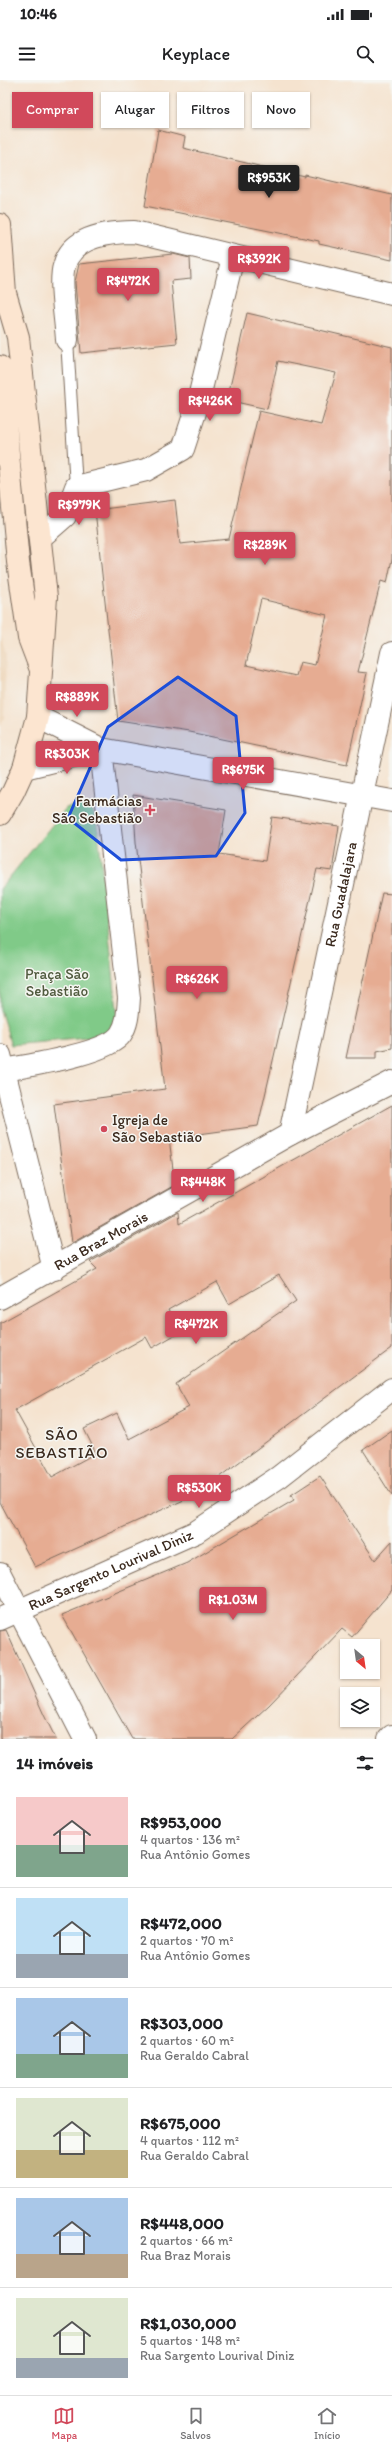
<!DOCTYPE html>
<html lang="pt">
<meta charset="utf-8">
<style>
body{margin:0;font-family:Itim,sans-serif;background:#f2f2f2;color:#202124;height:100vh;display:flex;flex-direction:column;font-size:15px;white-space:nowrap}
*{box-sizing:border-box;margin:0}
p{font-size:13px;color:#757577}
.icon{flex:none;width:22px;height:22px;fill:none;stroke:currentColor;stroke-width:2;stroke-linecap:round;stroke-linejoin:round}
.map{position:relative;height:1659px;overflow:hidden}
.side{display:flex;flex-direction:column;background:#fff;flex:1}
.side>*{flex:none}
.banner{position:absolute;left:12px;top:12px;width:368px;height:36px;display:flex;gap:8px}
.needle{width:26px;rotate:151deg}
.fabs{position:absolute;left:340px;top:1559px;display:grid;gap:8px}
.fabs a{display:grid;place-items:center;width:40px;height:40px;border-radius:0px;background:#fff;box-shadow:0 1px 3px #0004;font-size:20px}
.price{position:absolute;translate:-50% -34px;padding:0 9px;border-radius:4px;background:#d1495b;color:#fff;font-size:13px;line-height:26px;filter:drop-shadow(0 1px 2px #0008)}
.price::after{content:'';position:absolute;left:50%;top:24px;width:12px;height:9px;margin-left:-6px;background:inherit;clip-path:polygon(0 0,100% 0,50% 100%)}
.price.selected{background:#222;color:#fff}
ul{padding:0;list-style:none}
li{display:flex;align-items:center;gap:12px;height:100px;padding:0 16px}
li+li{border-top:1px solid #e0e0e0}
li span{display:grid;place-items:center;flex:none;width:112px;height:80px;border-radius:0px;color:#555}
li>.icon{margin-inline-start:auto}
span .icon{width:48px;height:48px;fill:#fffc;stroke-width:1}
li b{font-size:17px}
h2{display:flex;justify-content:space-between;align-items:center;height:48px;padding:0 16px;font-size:17px}
.pill{padding:0 14px;border-radius:0px;background:#fff;box-shadow:0 1px 3px #0004;font-size:14px;line-height:36px}
.pill.selected{background:#d1495b;color:#fff}
.status{display:flex;justify-content:space-between;align-items:center;height:28px;padding:0 20px;background:#fff;direction:ltr}
.status svg{height:11px;fill:currentColor}
header{display:flex;justify-content:space-between;align-items:center;height:52px;padding:0 16px;background:#fff;font-size:18px;font-weight:600}
.menu{display:flex;justify-content:space-around;align-items:center;height:56px;border-top:1px solid #e0e0e0;background:#fff;font-size:11px;color:#757577}
.menu a{display:grid;justify-items:center;gap:2px}
.menu .selected{color:#d1495b}
.map>svg:first-child{display:block}
.built{fill:#eed7bb}
.green{fill:#80ca88;stroke:#5e7a53}
.building{fill:#e6ac92;fill-rule:evenodd}
.lines{fill:none;stroke-linecap:round;stroke-linejoin:round}
.lane-casing{stroke:#7c6b5c;stroke-width:14}
.street-casing{stroke:#7c6b5c;stroke-width:24}
.secondary-casing{stroke:#7c6b5c;stroke-width:24}
.lane{stroke:#fff;stroke-width:12}
.street{stroke:#fff;stroke-width:22}
.secondary{stroke:#fce5d0;stroke-width:22}
.marked{fill:#1d4ed8;fill-opacity:0.2;stroke:#1d4ed8;stroke-width:3;stroke-linejoin:round}
.poi-dot{fill:#d1495b;stroke:#f6f6f2;stroke-width:1.5}
.labels{text-anchor:middle;dominant-baseline:central;stroke-width:3;stroke-linejoin:round;paint-order:stroke}
.poi-label{font-size:15px;fill:#3b2a1e;stroke:#f6f6f2;text-anchor:end}
.street-label{font-size:15px;fill:#3b2a1e;stroke:#f6f6f2}
.park-label{font-size:15px;fill:#505a3e;stroke:#f6f6f2}
.neighbourhood-label{font-size:16px;letter-spacing:1px;fill:#3b2a1e;stroke:#f6f6f2}
</style>
<div class="status"><b>10:46</b><svg viewBox="0 0 49 12"><path d="M0 12V9h3v3zM5 12V6h3v6zM10 12V3h3v9zM15 12V0h3v12zM26 1h20v11H26zM47 4h2v5h-2z"/></svg></div>
<header><svg class="icon" aria-label="menu" viewBox="0 0 24 24"><path d="M4 6h16M4 12h16M4 18h16"/></svg>Keyplace<svg class="icon" aria-label="search" viewBox="0 0 24 24"><circle cx="10" cy="10" r="6"/><path d="M15 15l6 6"/></svg></header>
<div class="map">
<svg width="392" height="1659" viewBox="0 0 392 1659">
<rect width="100%" height="100%" fill="#f6f6f2"/>
<filter id="ink" filterUnits="userSpaceOnUse"><feTurbulence type="fractalNoise" baseFrequency=".025" numOctaves="2"/><feDisplacementMap in="SourceGraphic" scale="8" xChannelSelector="R" yChannelSelector="G"/><feConvolveMatrix kernelMatrix="1 2 1 2 8 2 1 2 1" color-interpolation-filters="sRGB"/></filter>
<filter id="wash" filterUnits="userSpaceOnUse"><feTurbulence type="fractalNoise" baseFrequency=".012" numOctaves="4" result="noise"/><feDisplacementMap in="SourceGraphic" scale="16" xChannelSelector="R" yChannelSelector="G"/><feGaussianBlur stdDeviation="0.9" result="paint"/><feColorMatrix in="noise" values="0 0 0 0 0 0 0 0 0 0 0 0 0 0 0 0 0 1.4 0 .05"/><feComposite in="paint" operator="in"/></filter>
<g filter="url(#wash)">
<rect width="100%" height="100%" fill="#f5e3cf"/>
<path class="built" d="M0,555L6,577L4,638L0,646Z"/>
<path class="green" d="M77,724L90,727L95,737L98,751L118,939L110,956L11,965L0,929V809L66,728Z"/>
<g id="blocks">
<path class="building" d="M158,50L185,57L183,68L305,97V95L392,115V180L319,164V161L145,126Z
M173,174L190,178L191,199L171,201L177,263L81,273L75,202L79,184Z
M247,233L392,267V479L387,503L381,501L358,592L367,593L347,685L189,652L118,641L95,430L175,420L180,464L229,459L259,331L321,345L336,293L278,281L267,329L227,320ZM261,519L327,535L315,585L300,582L296,596L246,585Z
M133,715L226,730L219,774L265,781L272,737L339,746L332,791L317,789L258,1046L169,1058L175,1105L72,1163L54,1024L165,1009L136,762Z
M382,813L392,814V968L377,971V978H346Z
M392,1025V1268L195,1415L35,1487L0,1422V1243L97,1189L90,1182L178,1132L179,1144ZM279,1195L296,1221L176,1304L189,1327L129,1359L117,1333L84,1349L96,1373L52,1397L15,1330L146,1257L152,1268L180,1252L168,1230L217,1202L229,1224Z
M392,1350V1416L363,1370Z
M320,1396L375,1480L392,1461V1510L352,1557L342,1549L269,1625L232,1659H132L62,1535L187,1483L294,1420L291,1415Z
M6,1550L44,1635L56,1659H0V1551Z"/>
</g>
</g>
<g filter="url(#ink)">
<use href="#blocks" fill-opacity="0" stroke="#7c6b5c" stroke-width="1"/>
<g class="lines">
<defs>
<path id="lane" d="M67,260L76,407"/>
<g id="street">
<path d="M67,260C66,241 59,202 64,186C72,156 109,152 134,152L392,214"/>
<path d="M41,457L65,436L76,407L146,390L183,369L197,326L233,177"/>
<path d="M38,637L101,669L392,721"/>
<path d="M24,688L101,669"/>
<path d="M0,975L54,1189"/>
<path d="M5,990C29,985 108,974 121,954C128,943 128,931 129,918L101,669"/>
<path id="s1" d="M290,1054L392,573"/>
<path id="s2" d="M0,1218L290,1054L392,1002"/>
<path d="M0,1494L85,1659"/>
<path id="s3" d="M0,1539L196,1452L279,1397L392,1309"/>
<path d="M389,1659L392,1656"/>
</g>
<path id="secondary" d="M0,145L5,213L18,257L46,517L38,637L24,688L13,712L0,734
M0,287L18,482L29,558L40,587"/>
</defs>
<use href="#lane" class="lane-casing"/>
<use href="#street" class="street-casing"/>
<use href="#secondary" class="secondary-casing"/>
<use href="#lane" class="lane"/>
<use href="#street" class="street"/>
<use href="#secondary" class="secondary"/>
</g>
</g>
<path class="marked" d="M178,597L236,636L245,733L216,776L121,780L68,738L108,647Z"/>
<g class="poi-dot">
<path d="M148 724h4v4h4v4h-4v4h-4v-4h-4v-4h4z"/>
<circle cx="104" cy="1049" r="4"/>
</g>
<g class="labels">
<g class="poi-label">
<text x="142" y="721">Farmácias<tspan x="142" dy="17">São Sebastião</tspan></text>
<text x="112" y="1040" text-anchor="start">Igreja de<tspan x="112" dy="17">São Sebastião</tspan></text>
</g>
<g class="street-label">
<text stroke="none"><textPath href="#s1" startOffset="245">Rua Guadalajara</textPath></text>
<text stroke="none"><textPath href="#s2" startOffset="116">Rua Braz Morais</textPath></text>
<text stroke="none"><textPath href="#s3" startOffset="121">Rua Sargento Lourival Diniz</textPath></text>
</g>
<g class="park-label">
<text x="57" y="894">Praça São<tspan x="57" dy="17">Sebastião</tspan></text>
</g>
<g class="neighbourhood-label">
<text x="62" y="1354">SÃO<tspan x="62" dy="18">SEBASTIÃO</tspan></text>
</g>
</g>
</svg>
<div class="fabs">
<a><svg class="needle" viewBox="-14 -14 28 28"><path d="M0-13l5 13h-10z" fill="#e53935"/><path d="M0 13l5-13h-10z" fill="#757577"/></svg></a>
<a><svg class="icon" aria-label="layers" viewBox="0 0 24 24"><path d="M12 4l9 5-9 5-9-5zM3 14l9 5 9-5"/></svg></a>
</div>
<b class="price selected" style="left:269px;top:119px">R$953K</b>
<b class="price" style="left:259px;top:200px">R$392K</b>
<b class="price" style="left:128px;top:222px">R$472K</b>
<b class="price" style="left:210px;top:342px">R$426K</b>
<b class="price" style="left:79px;top:446px">R$979K</b>
<b class="price" style="left:265px;top:486px">R$289K</b>
<b class="price" style="left:77px;top:638px">R$889K</b>
<b class="price" style="left:67px;top:695px">R$303K</b>
<b class="price" style="left:243px;top:711px">R$675K</b>
<b class="price" style="left:197px;top:920px">R$626K</b>
<b class="price" style="left:203px;top:1123px">R$448K</b>
<b class="price" style="left:196px;top:1265px">R$472K</b>
<b class="price" style="left:199px;top:1429px">R$530K</b>
<b class="price" style="left:233px;top:1541px">R$1.03M</b>
<div class="banner">
<a class="pill selected">Comprar</a>
<a class="pill">Alugar</a>
<a class="pill">Filtros</a>
<a class="pill">Novo</a>
</div>
</div>
<section class="side">
<h2>14 imóveis<svg class="icon" aria-label="filters" viewBox="0 0 24 24"><path d="M4 7h16M4 17h16"/><circle cx="9" cy="7" r="2"/><circle cx="15" cy="17" r="2"/></svg></h2>
<ul>
<li><span style="background:linear-gradient(#f6c9c9 60%,#7fa58c 0)"><svg class="icon" aria-label="home" viewBox="0 0 24 24"><path d="M3 11l9-7 9 7M6 9v11h12V9"/></svg></span><div><b>R$953,000</b><p>4 quartos · 136 m²</p><p>Rua Antônio Gomes</p></div></li>
<li><span style="background:linear-gradient(#bfe0f5 70%,#9aa5b1 0)"><svg class="icon" aria-label="home" viewBox="0 0 24 24"><path d="M3 11l9-7 9 7M6 9v11h12V9"/></svg></span><div><b>R$472,000</b><p>2 quartos · 70 m²</p><p>Rua Antônio Gomes</p></div></li>
<li><span style="background:linear-gradient(#a9c7e8 70%,#7fa58c 0)"><svg class="icon" aria-label="home" viewBox="0 0 24 24"><path d="M3 11l9-7 9 7M6 9v11h12V9"/></svg></span><div><b>R$303,000</b><p>2 quartos · 60 m²</p><p>Rua Geraldo Cabral</p></div></li>
<li><span style="background:linear-gradient(#dfe7d0 65%,#c2b280 0)"><svg class="icon" aria-label="home" viewBox="0 0 24 24"><path d="M3 11l9-7 9 7M6 9v11h12V9"/></svg></span><div><b>R$675,000</b><p>4 quartos · 112 m²</p><p>Rua Geraldo Cabral</p></div></li>
<li><span style="background:linear-gradient(#a9c7e8 70%,#b9a48a 0)"><svg class="icon" aria-label="home" viewBox="0 0 24 24"><path d="M3 11l9-7 9 7M6 9v11h12V9"/></svg></span><div><b>R$448,000</b><p>2 quartos · 66 m²</p><p>Rua Braz Morais</p></div></li>
<li><span style="background:linear-gradient(#dfe7d0 75%,#9aa5b1 0)"><svg class="icon" aria-label="home" viewBox="0 0 24 24"><path d="M3 11l9-7 9 7M6 9v11h12V9"/></svg></span><div><b>R$1,030,000</b><p>5 quartos · 148 m²</p><p>Rua Sargento Lourival Diniz</p></div></li>
</ul>
</section>
<nav class="menu">
<a class="selected"><svg class="icon" aria-label="map" viewBox="0 0 24 24"><path d="M3 6l6-2 6 2 6-2v14l-6 2-6-2-6 2zM9 4v14M15 6v14"/></svg>Mapa</a>
<a><svg class="icon" aria-label="saved" viewBox="0 0 24 24"><path d="M7 4h10v16l-5-4-5 4z"/></svg>Salvos</a>
<a><svg class="icon" aria-label="home" viewBox="0 0 24 24"><path d="M3 11l9-7 9 7M6 9v11h12V9"/></svg>Início</a>
</nav>
